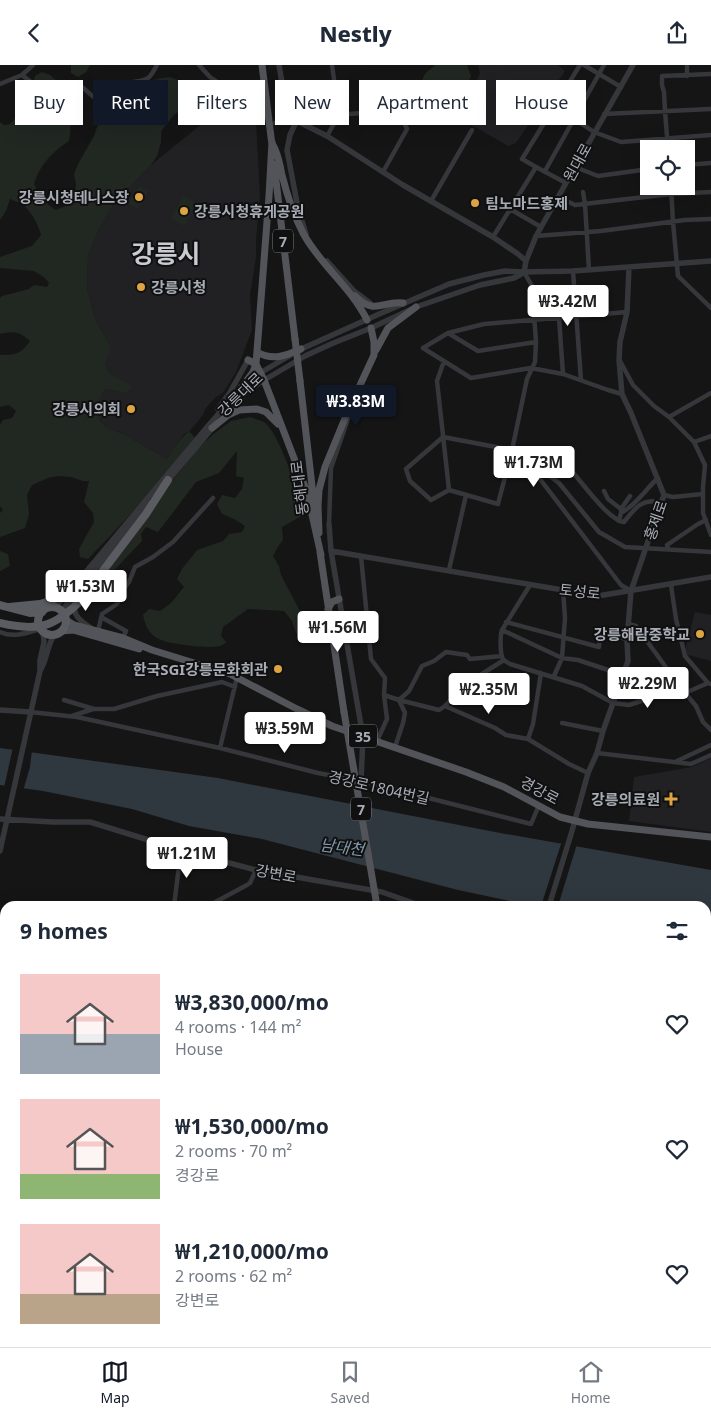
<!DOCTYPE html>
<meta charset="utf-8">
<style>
body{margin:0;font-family:"Noto Sans","Noto Sans KR",sans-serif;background:#f6f6f7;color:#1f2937;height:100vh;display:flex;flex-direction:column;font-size:19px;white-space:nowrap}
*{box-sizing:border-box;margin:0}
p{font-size:16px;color:#747a83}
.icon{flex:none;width:28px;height:28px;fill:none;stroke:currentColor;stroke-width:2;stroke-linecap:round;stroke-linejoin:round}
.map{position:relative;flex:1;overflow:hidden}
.sheet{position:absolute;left:0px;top:836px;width:711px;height:446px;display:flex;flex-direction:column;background:#fff;border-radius:15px 15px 0 0;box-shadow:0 5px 20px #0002}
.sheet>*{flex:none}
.banner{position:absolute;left:15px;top:15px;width:681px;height:45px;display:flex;gap:10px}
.tools{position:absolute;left:640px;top:75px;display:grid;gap:10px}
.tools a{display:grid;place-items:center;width:55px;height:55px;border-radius:0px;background:#fff;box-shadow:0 5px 20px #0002;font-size:25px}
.price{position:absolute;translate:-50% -42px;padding:0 11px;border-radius:5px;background:#fff;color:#222;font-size:16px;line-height:32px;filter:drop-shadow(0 1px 2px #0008)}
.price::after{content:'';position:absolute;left:50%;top:30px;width:15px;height:11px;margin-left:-8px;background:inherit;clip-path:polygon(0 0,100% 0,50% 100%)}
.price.active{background:#111827;color:#fff}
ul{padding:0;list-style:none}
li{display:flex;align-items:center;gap:15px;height:125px;padding:0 20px}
li span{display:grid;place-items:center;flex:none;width:140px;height:100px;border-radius:0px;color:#555}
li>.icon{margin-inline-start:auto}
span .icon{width:60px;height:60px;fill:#fffc;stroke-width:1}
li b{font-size:21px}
h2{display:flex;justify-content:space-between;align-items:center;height:60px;padding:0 20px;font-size:21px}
.tag{padding:0 18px;border-radius:0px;background:#fff;box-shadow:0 5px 20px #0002;font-size:18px;line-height:45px}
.tag.active{background:#111827;color:#fff}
header{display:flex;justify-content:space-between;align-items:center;height:65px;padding:0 20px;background:#fff;font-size:22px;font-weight:800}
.tabs{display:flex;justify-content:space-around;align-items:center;height:70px;border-top:1px solid #e0e1e3;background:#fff;font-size:14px;color:#747a83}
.tabs a{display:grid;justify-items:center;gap:2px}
.tabs .active{color:#111827}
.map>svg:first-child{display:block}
.built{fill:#212123}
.green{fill:#212822}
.water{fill:#2f383e}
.pier{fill:#151516}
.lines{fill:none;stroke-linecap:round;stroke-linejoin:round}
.minor{stroke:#36373b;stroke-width:4.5}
.tertiary{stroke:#36373b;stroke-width:5.5}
.primary{stroke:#525459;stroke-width:7}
.trunk{stroke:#5a5c62;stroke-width:8}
.primary-bridge{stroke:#525459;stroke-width:7}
.trunk-bridge{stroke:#5a5c62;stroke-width:8}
.poi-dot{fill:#dea444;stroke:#101011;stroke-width:2}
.labels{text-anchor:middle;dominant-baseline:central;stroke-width:4;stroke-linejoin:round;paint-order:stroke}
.shield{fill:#101011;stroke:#7a7d84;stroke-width:1}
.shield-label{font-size:14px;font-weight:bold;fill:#a8acb5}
.street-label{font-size:15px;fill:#a8acb5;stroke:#101011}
.poi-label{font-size:15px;font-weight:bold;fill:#a8acb5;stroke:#101011;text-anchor:end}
.water-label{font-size:16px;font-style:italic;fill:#829bac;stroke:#101011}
.town-label{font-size:25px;font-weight:bold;fill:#c8cbd1;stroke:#101011}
</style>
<header><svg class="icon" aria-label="back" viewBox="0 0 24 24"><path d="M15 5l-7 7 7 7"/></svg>Nestly<svg class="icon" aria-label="share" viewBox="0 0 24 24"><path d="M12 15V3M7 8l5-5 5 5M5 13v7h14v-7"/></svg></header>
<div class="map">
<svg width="711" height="1282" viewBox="0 0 711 1282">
<rect width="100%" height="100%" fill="#151516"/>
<path class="built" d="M478,0H558L565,6L516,78L508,81L461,54L480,8Z
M229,37L241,52L256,57L260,131L256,174V193L250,230L252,265L236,307L223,328L216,332L205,344L203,350L189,367L184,369L167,394L125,370L106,362L99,354L97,339L105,324L127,328L109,308L105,299L109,284L107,275L95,254L87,224L88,191L97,168L115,137L151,100Z
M695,547L711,550V596L684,589Z
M711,693V767L629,756L634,712L692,702Z
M706,1054L711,1055V1146L706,1155Z"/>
<path class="green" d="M71,0H90L86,7L78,12L71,8Z
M435,0H467L471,11L451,50L423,59L413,55L407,40L406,31L421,23C422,19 422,12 426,8C429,4 432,4 435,0Z
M42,7L50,10L58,17L57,26C69,44 73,53 69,76C53,86 39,101 34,119C39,130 45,139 56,145L66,141L75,128L76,119L74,109L78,99L94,71L104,42L133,20L162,13L170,12L181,16L186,24L189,31L184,42L174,50L161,66V77L157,91L151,100L115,137L97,168L88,191L87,224L95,254L107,275L110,284L105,299L109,308L132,321L127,328L105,324L97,339L99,354L106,362L125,370L167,394C172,387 182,370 189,367L192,369L196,375C161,416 125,456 88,494L80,492L79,484L94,457L93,448L84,437L89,416H83L71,412L58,411L48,413L32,420L27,430L29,449L25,463L0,472V448L3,445L0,441V360L3,355L12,353L16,346L9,340L0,342V290C16,290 21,289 30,276C19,266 14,266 0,269V233L2,231L29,224L34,220L47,222L49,218L45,213L34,206L0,203V192L32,181L41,170C38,159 32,147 22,139C19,137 14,136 10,134L6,146L0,155V57L4,60L10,59C24,44 30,30 35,11Z
M140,120L149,126L138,144L128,138Z
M184,131L197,139L184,161L171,153Z
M250,352C255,354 261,355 265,358C281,371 297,428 305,449L282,462L283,475L277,483L273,491L279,501L281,510L304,554L308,566L303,571L296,568L292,556L284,546L248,544L223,562L221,571L226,577C224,579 222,581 219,581C209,584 166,579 157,573C148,568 145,559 143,550L149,544L160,546L171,538L184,522L177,514L182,504L197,485L223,476L229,469L242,467L245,461L234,454L222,449L217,439L222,430L235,433L242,424L244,413L236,411L237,386L219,408L196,417L158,467L146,462L141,469L142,476L102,518L101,514L132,466L201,380L216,367L231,356Z
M0,486L8,489L10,501L0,506Z"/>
<path class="water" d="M0,683L218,713L495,767L711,805V877H706V841H533L458,825L262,774L189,761L132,744L43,726L0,720Z"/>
<path class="pier" d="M13,682L32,685L30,702L23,726L4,723Z
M562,776L577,779L558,841H541Z"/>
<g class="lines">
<path class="minor" d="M199,0L210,12L222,20L239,41L260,54
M584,0L621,22
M22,10L53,34L59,36L64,35L76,18C85,22 92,34 101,36C111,37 116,25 123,21C133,14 142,18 148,13C152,10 154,5 157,0
M687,11V0
M0,19L22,10L33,0
M555,41L594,67L621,77L711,70
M604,49L711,44
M339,50L393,45L399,46L407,64L383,107
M275,58L289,54
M327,71L339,50L332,0
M668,84L665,46L664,27L662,20V11L711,9
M686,100L711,98
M536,102L566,118
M575,102L598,111L649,104
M545,106L604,0
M671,121L673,157L678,211L711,243
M583,127L585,139L589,205
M558,132L575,140L671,129L711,127
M431,136L472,65
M510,144L541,162
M536,171L601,166L685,155L711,154
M493,172L536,102L522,94L580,0
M573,206L581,315
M559,253L563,309
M448,268L478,286L536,277
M444,296L437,316L449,425L431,435L410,416L406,404L443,372L512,385L530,401L621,520L631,526
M620,296L633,320L654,341L669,352L694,377L705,400L703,422V448L711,470
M622,329L608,325L563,309L531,303L471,313L423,283L448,268L484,259L627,247
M669,352L711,328
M694,377L711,371
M532,402L551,412L559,418L599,467L625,482L711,487
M538,405L550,386C554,390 559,393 563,396C577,410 607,455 624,457C635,443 642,433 661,437
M449,425L498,439L512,385L527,314L535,297L536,277L532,221L524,207
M604,426L608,434L621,444
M664,430L673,432L703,429
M621,446V444L630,431
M619,456L621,448C636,440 645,425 658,413
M329,459L331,403L349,351
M668,483L667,480L698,459L706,455
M361,491L371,594L385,613L384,630L387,654L377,676
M449,505L466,430
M530,520L502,565C500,570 500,590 503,594C504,596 509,598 510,599L582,621L613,638L629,640L681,623
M671,520L676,554L685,591L708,618
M101,552L126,566L123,573
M506,557L599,582L601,564L627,575
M628,559L636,561L681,623L696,641L703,657L711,665
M502,565L562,593L578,595L623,610
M98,566L102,549L117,539L123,525L129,517L135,502L153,492L173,477L213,433
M0,567C13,573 27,568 40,564
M541,608L533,659L528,674L569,699L588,708
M554,611L562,593L565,553L563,525
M685,628L708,618L711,619
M384,630L399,635L439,645L445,641L466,619L504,595
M64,635L94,644H114L157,631L222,617L235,622
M445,641L495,663L506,670L528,674
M30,647L77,652L220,683L318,708L361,716L531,759L539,740
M72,651L93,644
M562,658L603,666
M395,682L403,658L405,648L399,635L409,626L422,601L434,596L446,587L467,590L470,594L502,591
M220,683L237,612
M597,688L691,699L711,690
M677,696L711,680
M174,841L181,785
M208,841L247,820L250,818L256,805
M706,934L711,935
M706,958L711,957
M706,974L711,975
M706,1049L711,1050
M706,1160L711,1153
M0,1220L5,1211
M0,1272L3,1282
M135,1282L143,1278
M297,1282L298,1278
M420,1282L425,1278
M693,1282V1278"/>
<path class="tertiary" d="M279,0L284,29L292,47
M289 52a5 5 0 1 1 10 0a5 5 0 1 1-10 0Z
M297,56L327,71L403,120L493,172L518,189L526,196L524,207
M296,57L290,70L287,85L298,143L306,169
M327,196L354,226L370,238
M526,196L536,171L633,0
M299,285L377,250L449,219L484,210L505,206L524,207L573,206L711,196
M218,344L229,329L248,295
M225,350L244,329L261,317L305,291L331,279L371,263L416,242L480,220L514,213L523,208
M166,418L215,360
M329,459L331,486L363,672L361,716
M331,486L598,531L711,512
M75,529C73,549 74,552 91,563
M53,543L57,540L75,520L208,361L241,323L260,308L289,291
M62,548L66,540L149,438
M40,606C47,595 47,581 54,570
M0,645L30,647
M0,754L53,757H90L181,785L256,805L382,827L416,839L429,841
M0,786L40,606V595L44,577L43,567
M549,841L572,766L588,708L597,688L603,666L628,596L627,575L631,526L664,430L631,348L622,329L619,295L620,277L627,247L629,202
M0,882L5,891
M706,896L711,897
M0,977L5,971
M0,1135L5,1137
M365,1278L369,1282
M392,1278L404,1282"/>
<path class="primary" d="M262,0L272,80
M272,77L269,131L256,299L264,315L307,427L321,490
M272,78C279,90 279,97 282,110C287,130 294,151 303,168C320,200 351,222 367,255
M274,99L295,274
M355,231C375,251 383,235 403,238
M376,285L388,263L416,242
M257,287C272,296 286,291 301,284
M300,316L315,447
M241,323L253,307L256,299L248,295
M212,363L228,350L239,345L257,344L266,347L278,359
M319,468L318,441L319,425L325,402L348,346L374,290V277L371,263
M320,487L344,647
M328,544L332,537L339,534
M66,555L74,560L123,573L152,585L230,609L297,644L332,661L466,707L504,722L560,752L588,759L711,772
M62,566L73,565L139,584
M489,1278L492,1282"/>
<path class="trunk" d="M87,529L102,507L146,449L168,415
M0,540L30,548L42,547
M9,542L40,539L53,535L75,520
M38 556a14 14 0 1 1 28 0a14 14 0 1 1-28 0Z"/>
<path class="primary-bridge" d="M295,274L300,316
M344,647L377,841"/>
<path class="trunk-bridge" d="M0,558C42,568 58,560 87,529"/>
</g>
<g class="poi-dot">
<circle cx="139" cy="132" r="5"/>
<circle cx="475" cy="138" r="5"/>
<circle cx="184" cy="146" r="5"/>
<circle cx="141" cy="222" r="5"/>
<circle cx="131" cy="344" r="5"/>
<circle cx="700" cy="569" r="5"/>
<circle cx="278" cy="604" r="5"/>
<path d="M668.5 726.5h5v5h5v5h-5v5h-5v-5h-5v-5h5z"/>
</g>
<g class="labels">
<g class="shield">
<rect x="273" y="164.5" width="20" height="23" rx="4"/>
<rect x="349" y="659.5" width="28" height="23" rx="4"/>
<rect x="351" y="732.5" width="20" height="23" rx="4"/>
</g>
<g class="shield-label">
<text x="283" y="176">7</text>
<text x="363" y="671">35</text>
<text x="361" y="744">7</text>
</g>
<g class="street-label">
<text transform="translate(577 97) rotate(-61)">원대로</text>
<text transform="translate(240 329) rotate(-44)">강릉대로</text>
<text transform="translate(299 423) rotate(-97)">동해대로</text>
<text transform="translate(655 455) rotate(-71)">홍제로</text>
<text transform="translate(580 526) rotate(6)">토성로</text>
<text transform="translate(379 722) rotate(13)">경강로1804번길</text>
<text transform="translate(540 725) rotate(28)">경강로</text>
<text transform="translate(276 808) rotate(11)">강변로</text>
</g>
<g class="poi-label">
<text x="129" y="132">강릉시청테니스장</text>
<text x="485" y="138" text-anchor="start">팀노마드홍제</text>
<text x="194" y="146" text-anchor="start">강릉시청휴게공원</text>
<text x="151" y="222" text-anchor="start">강릉시청</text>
<text x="121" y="344">강릉시의회</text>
<text x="690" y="569">강릉해람중학교</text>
<text x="268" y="604">한국SGI강릉문화회관</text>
<text x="660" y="734">강릉의료원</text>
</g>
<g class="water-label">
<text transform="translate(342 782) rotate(7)">남대천</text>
</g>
<g class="town-label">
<text x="166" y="188">강릉시</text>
</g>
</g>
</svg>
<div class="tools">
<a><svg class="icon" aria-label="locate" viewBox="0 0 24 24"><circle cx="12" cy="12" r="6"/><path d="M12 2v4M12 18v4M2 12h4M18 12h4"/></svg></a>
</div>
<b class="price" style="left:568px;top:262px">₩3.42M</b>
<b class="price active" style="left:356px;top:362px">₩3.83M</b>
<b class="price" style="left:534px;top:423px">₩1.73M</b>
<b class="price" style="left:86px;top:547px">₩1.53M</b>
<b class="price" style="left:338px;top:588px">₩1.56M</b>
<b class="price" style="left:648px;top:644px">₩2.29M</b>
<b class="price" style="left:489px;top:650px">₩2.35M</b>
<b class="price" style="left:285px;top:689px">₩3.59M</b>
<b class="price" style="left:187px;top:814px">₩1.21M</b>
<div class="banner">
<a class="tag">Buy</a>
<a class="tag active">Rent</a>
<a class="tag">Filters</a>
<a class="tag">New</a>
<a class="tag">Apartment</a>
<a class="tag">House</a>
</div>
<section class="sheet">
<h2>9 homes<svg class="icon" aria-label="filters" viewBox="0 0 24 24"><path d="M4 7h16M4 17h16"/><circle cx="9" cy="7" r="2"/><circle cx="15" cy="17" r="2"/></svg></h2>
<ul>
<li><span style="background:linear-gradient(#f6c9c9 60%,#9aa5b1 0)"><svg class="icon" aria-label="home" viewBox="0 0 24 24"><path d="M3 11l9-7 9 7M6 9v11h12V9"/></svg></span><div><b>₩3,830,000/mo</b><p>4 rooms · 144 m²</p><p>House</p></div><svg class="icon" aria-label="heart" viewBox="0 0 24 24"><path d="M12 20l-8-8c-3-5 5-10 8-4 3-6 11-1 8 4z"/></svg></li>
<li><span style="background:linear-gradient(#f6c9c9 75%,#8fb573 0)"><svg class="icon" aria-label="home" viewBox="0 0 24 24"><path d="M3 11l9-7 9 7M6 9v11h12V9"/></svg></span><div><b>₩1,530,000/mo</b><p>2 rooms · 70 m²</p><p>경강로</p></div><svg class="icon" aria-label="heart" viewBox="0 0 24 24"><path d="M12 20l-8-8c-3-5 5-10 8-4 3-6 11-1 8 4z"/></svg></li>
<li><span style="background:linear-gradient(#f6c9c9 70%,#b9a48a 0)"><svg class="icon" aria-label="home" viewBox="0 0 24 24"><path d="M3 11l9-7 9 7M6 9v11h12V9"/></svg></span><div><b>₩1,210,000/mo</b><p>2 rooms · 62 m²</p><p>강변로</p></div><svg class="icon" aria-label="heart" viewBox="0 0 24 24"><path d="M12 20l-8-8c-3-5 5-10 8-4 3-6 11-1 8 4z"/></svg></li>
</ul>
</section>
</div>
<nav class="tabs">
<a class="active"><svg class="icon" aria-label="map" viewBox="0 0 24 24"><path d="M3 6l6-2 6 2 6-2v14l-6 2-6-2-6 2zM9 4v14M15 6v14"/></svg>Map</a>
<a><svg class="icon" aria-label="saved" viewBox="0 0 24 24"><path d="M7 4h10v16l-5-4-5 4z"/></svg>Saved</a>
<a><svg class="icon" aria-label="home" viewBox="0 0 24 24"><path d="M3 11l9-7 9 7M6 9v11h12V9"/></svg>Home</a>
</nav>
